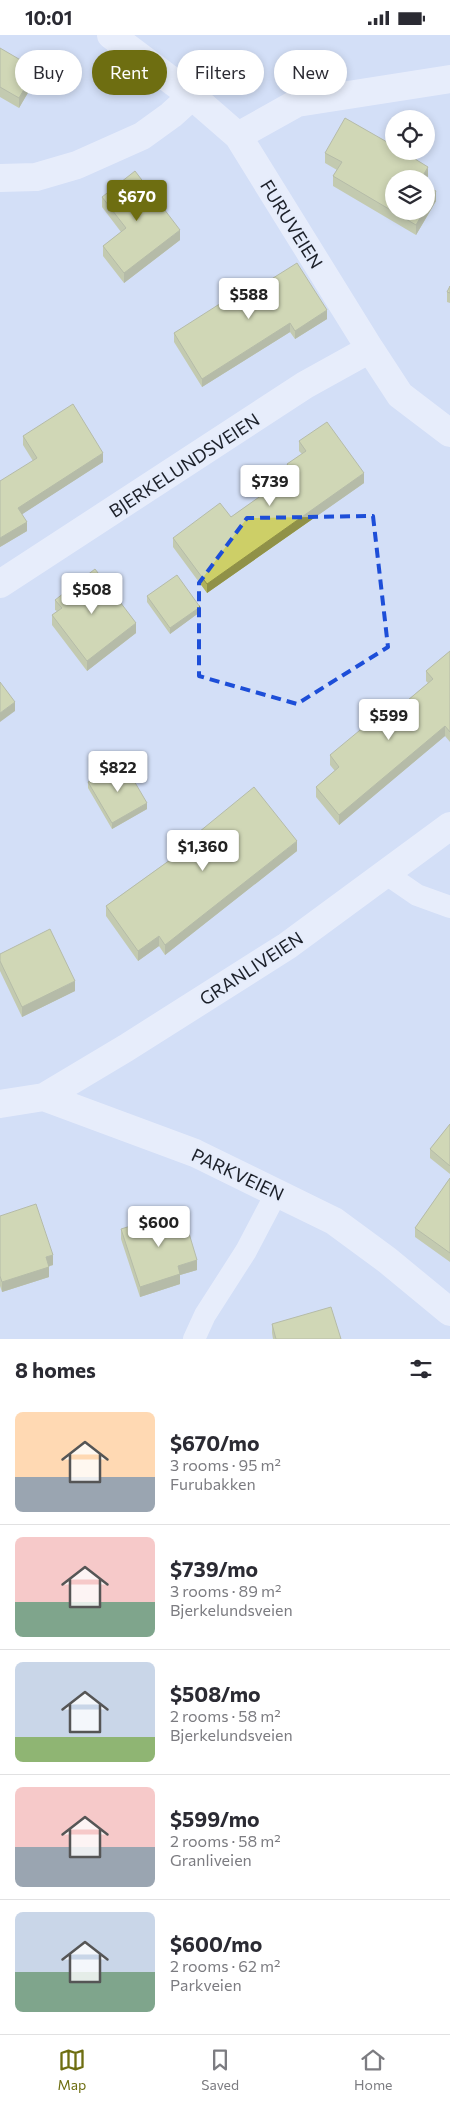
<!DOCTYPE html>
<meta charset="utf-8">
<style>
body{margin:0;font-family:Commissioner,sans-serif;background:#f7f7f7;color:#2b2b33;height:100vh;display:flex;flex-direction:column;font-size:19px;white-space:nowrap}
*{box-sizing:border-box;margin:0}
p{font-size:16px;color:#7c7c81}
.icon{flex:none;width:28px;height:28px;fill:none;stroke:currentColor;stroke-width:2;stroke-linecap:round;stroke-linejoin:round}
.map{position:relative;height:1304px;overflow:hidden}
.side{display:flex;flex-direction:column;background:#fff;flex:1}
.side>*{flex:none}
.top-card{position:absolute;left:15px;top:15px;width:420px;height:45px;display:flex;gap:10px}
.buttons{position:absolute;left:385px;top:75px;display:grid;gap:10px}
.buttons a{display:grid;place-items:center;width:50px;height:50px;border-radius:50%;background:#fff;box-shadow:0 2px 8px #0003;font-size:25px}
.price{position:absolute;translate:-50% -42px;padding:0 11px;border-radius:5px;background:#fff;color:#222;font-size:16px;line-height:32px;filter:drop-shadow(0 1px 2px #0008)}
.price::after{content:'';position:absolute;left:50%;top:30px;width:15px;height:11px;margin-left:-8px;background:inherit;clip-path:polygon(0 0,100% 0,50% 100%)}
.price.on{background:#6e6e11;color:#fff}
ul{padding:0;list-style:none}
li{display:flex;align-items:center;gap:15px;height:125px;padding:0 15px}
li+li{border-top:1px solid #e1e1e2}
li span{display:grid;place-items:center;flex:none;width:140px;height:100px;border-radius:8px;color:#555}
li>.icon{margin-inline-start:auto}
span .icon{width:60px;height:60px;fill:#fffc;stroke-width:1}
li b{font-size:21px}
h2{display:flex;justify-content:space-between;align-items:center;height:60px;padding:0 15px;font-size:21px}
.tag{padding:0 18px;border-radius:22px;background:#fff;box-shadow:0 2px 8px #0003;font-size:18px;line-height:45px}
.tag.on{background:#6e6e11;color:#fff}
.status{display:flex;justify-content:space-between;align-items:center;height:35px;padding:0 25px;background:#fff;direction:ltr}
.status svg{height:14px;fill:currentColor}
.menu{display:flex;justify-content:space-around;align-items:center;height:70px;border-top:1px solid #e1e1e2;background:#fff;font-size:14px;color:#7c7c81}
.menu a{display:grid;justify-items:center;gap:2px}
.menu .on{color:#6e6e11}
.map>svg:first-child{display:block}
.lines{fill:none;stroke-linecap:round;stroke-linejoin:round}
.service{stroke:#fff;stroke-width:22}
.minor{stroke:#fff;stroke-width:28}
.wall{fill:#b0b259}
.shaded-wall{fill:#909148}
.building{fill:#cdcf67;stroke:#909148}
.marked{fill:none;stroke:#1d4ed8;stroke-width:4;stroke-dasharray:10 6;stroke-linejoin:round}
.labels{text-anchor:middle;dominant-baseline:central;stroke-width:4;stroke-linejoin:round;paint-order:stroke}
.street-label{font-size:18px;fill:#1b1f28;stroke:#e5ecfb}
</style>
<div class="status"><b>10:01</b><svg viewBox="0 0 49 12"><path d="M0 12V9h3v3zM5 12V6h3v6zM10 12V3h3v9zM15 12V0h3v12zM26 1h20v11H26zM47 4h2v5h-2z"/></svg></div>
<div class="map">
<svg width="450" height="1304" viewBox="0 0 450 1304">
<rect width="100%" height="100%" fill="#d3dff7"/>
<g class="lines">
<path class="service" d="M385,838L417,860L450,872
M194,1304L205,1280L246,1216L277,1157"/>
<path class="minor" d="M111,0L192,61L238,101L370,314L400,360L450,398
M238,101L297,68L450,44
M0,143L36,142L77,130L142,101L171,80L192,61
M0,549L305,350L370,314
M44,1062L126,1013L287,911L450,791
M0,1069L44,1062L195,1118L334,1186L387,1225L450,1277"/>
</g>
<path class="wall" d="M0,13L36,44L19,73L0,62Z
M325,118L428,141L426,145V144H394L436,166L416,200L333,151V141L337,135L325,128Z
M102,162L180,205L124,248L103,221V211L121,197L102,172Z
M450,251V268L447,267V257Z
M254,255L327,284L295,304L290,297L202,352L174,307V298Z
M23,401L103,427L22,479L27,496L0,512L33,426L23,410Z
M299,406L364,448L207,558L173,512V503L231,482L289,441L287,439V429L302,419L299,416Z
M147,561L200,577L170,599L147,567Z
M55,565L136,598L87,636L52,590V580L57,576L55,575Z
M450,616V707L445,701L339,790L316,762V752L335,736L330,730V720L376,692L428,648L426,646V636Z
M88,747L147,774L112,794L88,753Z
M188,806L297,816L165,920L159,911L138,926L106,881V871L188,812Z
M0,919L75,956L22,982L0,936Z
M450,1089V1139L430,1123V1114Z
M450,1143V1227L415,1202V1193Z
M0,1181L53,1230L49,1231V1242L2,1257L0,1251Z
M121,1194L197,1235L180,1240V1249L140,1262L121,1204Z
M272,1289L341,1304H273L272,1298Z"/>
<path class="shaded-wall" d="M36,34V44L19,73V63Z
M428,132V141L426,145V144H421Z
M436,156V166L416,200V190L424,176H426V173Z
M180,195V205L124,248V238Z
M327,275V284L295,304V296Z
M290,288V297L202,352V344Z
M103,418V427L18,482V473Z
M364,438V448L207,558V549Z
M27,487V496L0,512V503Z
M200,572V577L170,599V593Z
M136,588V598L87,636V626Z
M15,667V676L0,687V678Z
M445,691V701L339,790V780Z
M147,768V774L112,794V788Z
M297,806V816L165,920V910Z
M159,901V911L138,926V916Z
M75,946V956L22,982V972Z
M53,1220V1230L46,1232V1222Z
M197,1225V1235L180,1240V1249L140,1262V1252L178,1231Z
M49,1232V1242L2,1257V1247Z"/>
<path class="building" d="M0,13L36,34L19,63L0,52Z
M345,83L394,111V116H402L428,132L421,144H394V176H424L416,190L333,141L342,127L325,118Z
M135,136L180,195L124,238L103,211L126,193L102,162Z
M426,151L436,156L426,173Z
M297,228L327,275L295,296L290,288L202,344L174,298L251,249L254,255Z
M450,251V258L447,257Z
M73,369L103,418L18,473L27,487L0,503V446L37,423L23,401Z
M327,387L364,438L207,549L173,503L220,468L231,482L293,438L287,429L306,416L299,406Z
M95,534L136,588L87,626L52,580L62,573L55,565Z
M177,540L200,572L170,593L147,561Z
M450,616V697L445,691L339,780L316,752L339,732L330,720L371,686L376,692L433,644L426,636Z
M0,647L15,667L0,678Z
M123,727L147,768L112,788L88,747Z
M254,752L297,806L165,910L159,901L138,916L106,871L191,810L188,806Z
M50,894L75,946L22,972L0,926V919Z
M450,1089V1131L430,1114Z
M450,1143V1218L415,1193Z
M36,1169L53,1220L46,1222L49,1232L2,1247L0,1241V1181Z
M182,1175L197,1225L178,1231L180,1239L140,1252L121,1194Z
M331,1272L341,1304H276L272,1289Z"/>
<path d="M0 0H450V1304H0ZM373,481L388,612L297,669L199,641V548L247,483Z" fill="#d3dff7" fill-opacity=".55" fill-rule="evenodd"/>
<path class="marked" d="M373,481L388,612L297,669L199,641V548L247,483Z"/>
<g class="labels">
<g class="street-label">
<text transform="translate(292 189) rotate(58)">FURUVEIEN</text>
<text transform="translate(184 430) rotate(-33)">BJERKELUNDSVEIEN</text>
<text transform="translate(251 933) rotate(-33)">GRANLIVEIEN</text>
<text transform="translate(238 1139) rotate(25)">PARKVEIEN</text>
</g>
</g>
</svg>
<div class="buttons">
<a><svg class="icon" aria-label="locate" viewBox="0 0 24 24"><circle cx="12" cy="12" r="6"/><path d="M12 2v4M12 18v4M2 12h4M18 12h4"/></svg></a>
<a><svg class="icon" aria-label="layers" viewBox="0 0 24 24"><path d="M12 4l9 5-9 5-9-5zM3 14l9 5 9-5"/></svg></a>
</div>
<b class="price on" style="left:137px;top:187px">$670</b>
<b class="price" style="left:249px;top:285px">$588</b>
<b class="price" style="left:270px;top:472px">$739</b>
<b class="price" style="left:92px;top:580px">$508</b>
<b class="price" style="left:389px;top:706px">$599</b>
<b class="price" style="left:118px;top:758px">$822</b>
<b class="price" style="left:203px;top:837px">$1,360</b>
<b class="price" style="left:159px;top:1213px">$600</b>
<div class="top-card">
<a class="tag">Buy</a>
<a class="tag on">Rent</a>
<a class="tag">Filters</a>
<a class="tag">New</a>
</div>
</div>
<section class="side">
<h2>8 homes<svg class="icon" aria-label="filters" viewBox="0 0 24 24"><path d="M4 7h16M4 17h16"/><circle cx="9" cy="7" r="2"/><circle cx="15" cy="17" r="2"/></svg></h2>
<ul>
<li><span style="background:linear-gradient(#ffd9b3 65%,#9aa5b1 0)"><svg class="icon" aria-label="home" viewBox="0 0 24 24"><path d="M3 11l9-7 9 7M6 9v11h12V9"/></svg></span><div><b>$670/mo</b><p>3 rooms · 95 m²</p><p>Furubakken</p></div></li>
<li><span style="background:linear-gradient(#f6c9c9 65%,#7fa58c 0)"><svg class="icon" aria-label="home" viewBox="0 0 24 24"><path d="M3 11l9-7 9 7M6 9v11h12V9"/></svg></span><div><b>$739/mo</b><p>3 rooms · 89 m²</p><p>Bjerkelundsveien</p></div></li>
<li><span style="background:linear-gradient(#c9d6e8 75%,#8fb573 0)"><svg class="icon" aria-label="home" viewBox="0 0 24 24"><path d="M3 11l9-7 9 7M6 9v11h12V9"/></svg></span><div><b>$508/mo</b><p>2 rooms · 58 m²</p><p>Bjerkelundsveien</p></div></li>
<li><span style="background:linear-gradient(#f6c9c9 60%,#9aa5b1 0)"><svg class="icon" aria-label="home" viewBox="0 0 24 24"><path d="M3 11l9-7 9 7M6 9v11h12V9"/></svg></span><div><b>$599/mo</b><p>2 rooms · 58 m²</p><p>Granliveien</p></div></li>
<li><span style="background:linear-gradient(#c9d6e8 60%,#7fa58c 0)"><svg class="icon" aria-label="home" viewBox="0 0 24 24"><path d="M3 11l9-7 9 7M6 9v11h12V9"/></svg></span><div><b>$600/mo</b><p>2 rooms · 62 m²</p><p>Parkveien</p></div></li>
</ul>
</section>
<nav class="menu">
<a class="on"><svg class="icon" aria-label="map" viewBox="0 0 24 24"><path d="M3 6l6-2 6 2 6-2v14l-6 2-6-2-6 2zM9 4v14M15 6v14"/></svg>Map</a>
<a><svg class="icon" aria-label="saved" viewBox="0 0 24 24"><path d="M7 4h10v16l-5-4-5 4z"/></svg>Saved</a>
<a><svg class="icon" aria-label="home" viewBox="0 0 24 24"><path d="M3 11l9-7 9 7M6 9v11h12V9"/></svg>Home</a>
</nav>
